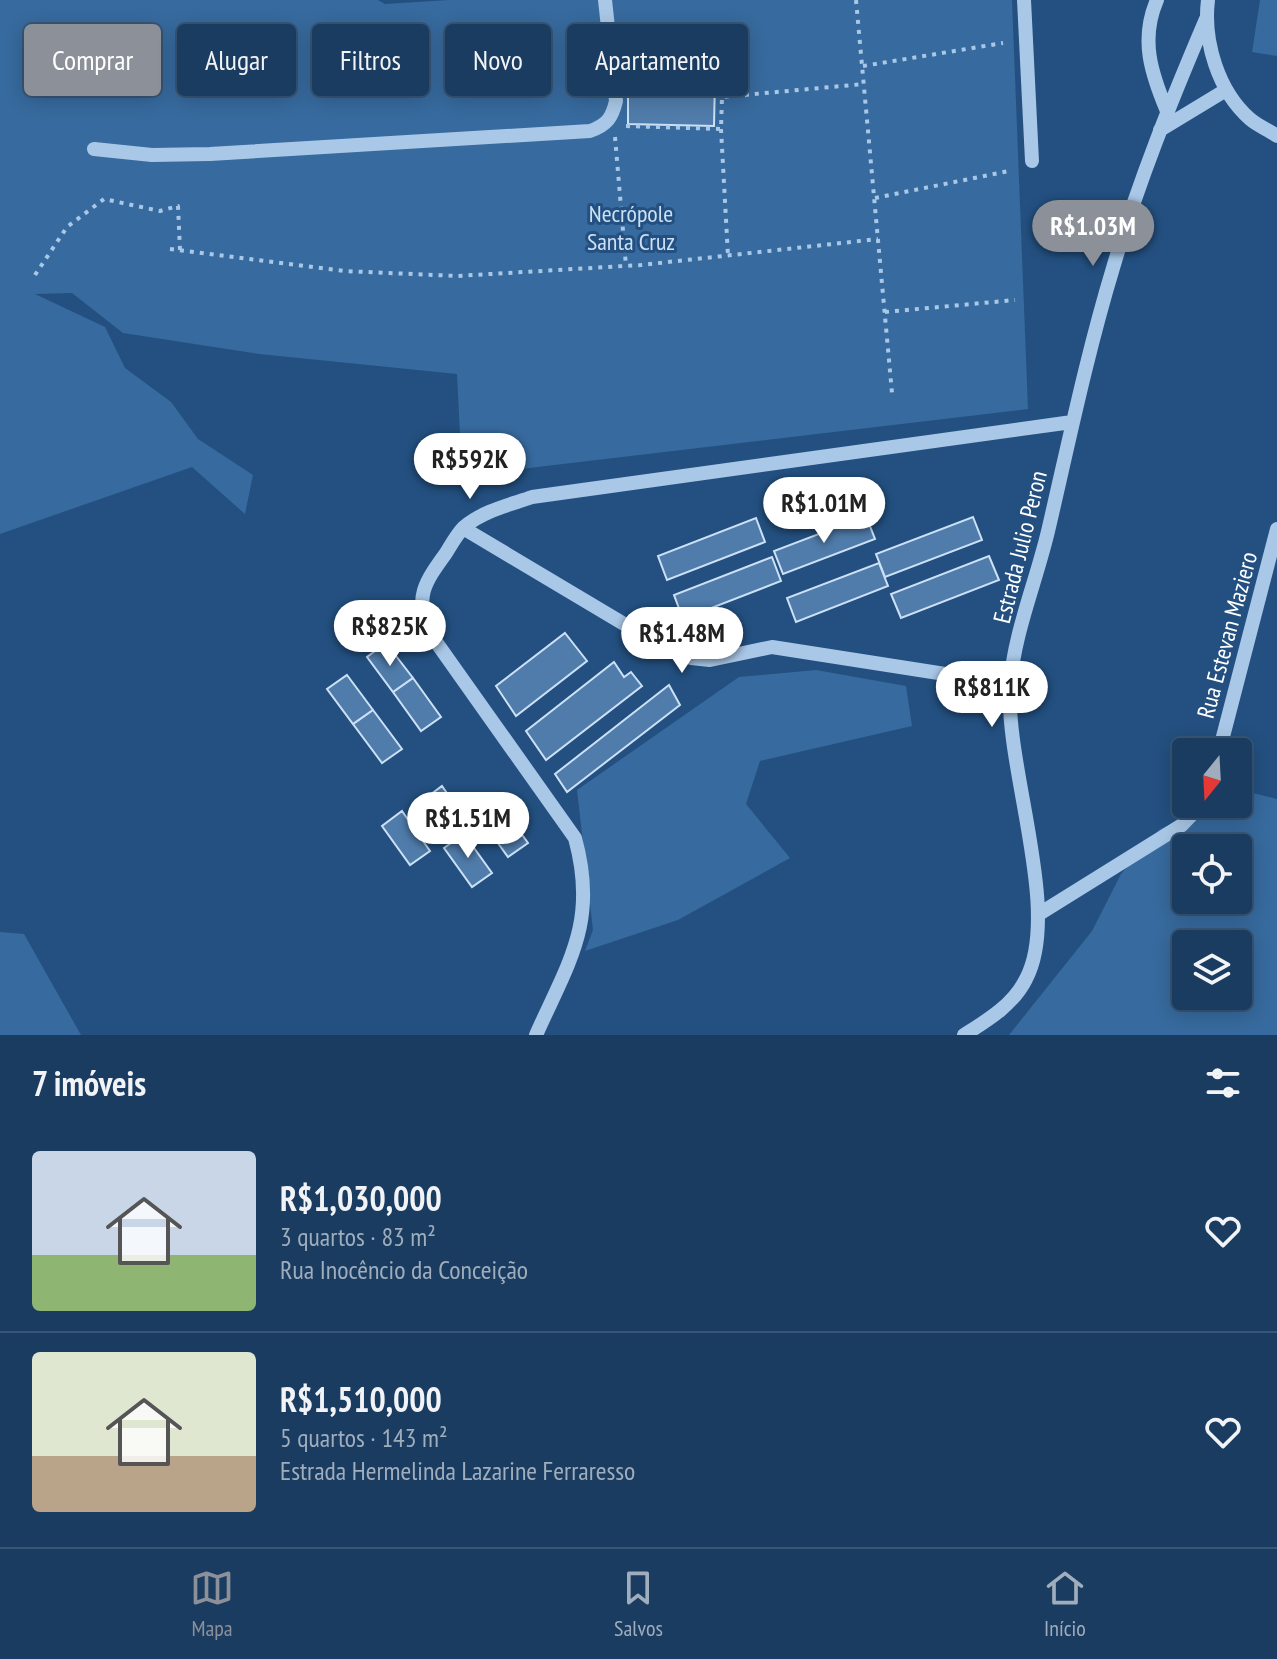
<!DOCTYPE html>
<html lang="pt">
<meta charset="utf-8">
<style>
body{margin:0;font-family:"PT Sans Narrow",sans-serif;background:#234366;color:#f1f3f6;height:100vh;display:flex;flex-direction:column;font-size:30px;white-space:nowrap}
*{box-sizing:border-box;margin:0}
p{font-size:26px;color:#9fadbd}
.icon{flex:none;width:44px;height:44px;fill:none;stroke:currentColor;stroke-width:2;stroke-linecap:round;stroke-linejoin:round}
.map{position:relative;height:1035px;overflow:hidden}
.drawer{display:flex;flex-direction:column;background:#1a3c60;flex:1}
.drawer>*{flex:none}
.banner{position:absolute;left:24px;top:24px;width:800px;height:72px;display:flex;gap:16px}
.needle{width:52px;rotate:198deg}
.tools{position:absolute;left:1172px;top:738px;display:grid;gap:16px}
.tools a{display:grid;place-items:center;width:80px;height:80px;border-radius:8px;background:#1a3c60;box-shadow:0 4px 20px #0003,0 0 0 2px #385675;font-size:40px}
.price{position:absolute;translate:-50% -68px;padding:0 18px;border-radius:28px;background:#fff;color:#222;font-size:26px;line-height:52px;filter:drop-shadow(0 2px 4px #0008)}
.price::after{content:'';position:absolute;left:50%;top:48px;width:24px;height:18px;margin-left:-12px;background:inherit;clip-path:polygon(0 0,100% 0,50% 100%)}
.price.active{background:#8c9099;color:#fff}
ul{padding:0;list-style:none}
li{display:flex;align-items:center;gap:24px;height:200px;padding:0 32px}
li+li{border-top:2px solid #385675}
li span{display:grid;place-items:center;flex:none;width:224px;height:160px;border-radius:8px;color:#555}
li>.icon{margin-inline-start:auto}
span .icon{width:96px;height:96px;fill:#fffc;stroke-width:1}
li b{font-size:34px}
h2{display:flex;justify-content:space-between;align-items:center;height:96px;padding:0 32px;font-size:34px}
.chip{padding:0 28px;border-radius:8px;background:#1a3c60;box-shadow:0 4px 20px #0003,0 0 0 2px #385675;font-size:28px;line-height:72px}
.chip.active{background:#8c9099;color:#fff}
.dock{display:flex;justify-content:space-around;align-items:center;height:112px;border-top:2px solid #385675;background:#1a3c60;font-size:22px;color:#9fadbd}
.dock a{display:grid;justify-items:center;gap:4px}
.dock .active{color:#8c9099}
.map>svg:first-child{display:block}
.green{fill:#376a9e;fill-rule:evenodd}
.building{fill:#507cab;stroke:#cce1f5;stroke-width:2}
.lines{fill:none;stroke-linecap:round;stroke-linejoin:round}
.path{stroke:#a9c8e7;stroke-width:4;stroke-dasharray:4 6;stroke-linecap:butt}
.minor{stroke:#a9c8e7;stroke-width:14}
.labels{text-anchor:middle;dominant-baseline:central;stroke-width:6;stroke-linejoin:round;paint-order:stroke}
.park-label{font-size:24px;fill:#cce1f5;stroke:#235080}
.street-label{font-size:24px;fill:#fff;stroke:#235080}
</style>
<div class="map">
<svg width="1277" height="1035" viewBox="0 0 1277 1035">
<rect width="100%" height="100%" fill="#235080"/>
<path class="green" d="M0,0H378L385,4L449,0H1012L1028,409L462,476L457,374L259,354L123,333L72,293L35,294L105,327L125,368L171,402L198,439L253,475L245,514L192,467L0,534Z
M1260,0H1277V56L1252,52Z
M816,670L906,686L912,726L760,761L746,804L790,858L678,920L585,951L593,930L577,790L739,677Z
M1245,791L1277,799V1035H1009L1092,931L1121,874L1160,829L1217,804H1238V794ZM1186,848H1238V900H1186ZM1186,944H1238V996H1186Z
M0,932L24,934L81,1035H0Z"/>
<path class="building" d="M628,76L715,78L714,126L628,124Z
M866,516L875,539L783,574L774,551Z
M973,517L982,540L885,577L876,554Z
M756,518L765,542L667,580L658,556Z
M989,556L999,580L901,618L891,594Z
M772,557L781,581L683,619L674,595Z
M879,563L888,586L796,622L787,598Z
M565,633L587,661L516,716L496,686Z
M386,643L413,678L393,692L367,657Z
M614,662L624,677L631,672L642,686L546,760L526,731Z
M347,675L373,710L353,724L327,689Z
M413,678L441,717L421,731L393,692Z
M669,685L680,705L567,792L555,774Z
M373,710L402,749L382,763L353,724Z
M442,786L470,826L450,840L422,801Z
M500,804L528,843L508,857L480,818Z
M402,811L430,851L410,865L382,826Z
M464,834L492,873L472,887L444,848Z"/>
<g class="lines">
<path class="path" d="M856,0L892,393
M863,66L1003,43
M626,126L721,129L722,97L864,84
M721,129L728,256
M615,137L626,266
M875,198L1009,171
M170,249L344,271L457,276L641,265L878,239
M35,275L67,227L104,199L160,211L178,206L180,250
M885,312L1015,300"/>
<path class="minor" d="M1024,0L1032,161
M1157,0C1140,39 1151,73 1167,111
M1208,0C1203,41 1218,91 1250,119C1258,126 1269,130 1277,136
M1160,130L1226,90
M94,149L152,155L210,154L590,131C607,125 612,118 616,101L605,0
M463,528L666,649L691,658L710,660L772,647L945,674
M1219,752L1277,529
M1039,914L1182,825L1202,804
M536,1035C569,961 598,922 575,838L429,632C414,597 425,582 446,553C451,545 457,534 464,527C483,511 509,505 532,497L1072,422
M964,1035C988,1020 1013,1005 1026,979C1062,911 1005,768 1010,686C1014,632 1037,580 1049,527C1069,441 1087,354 1113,268C1138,183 1171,101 1206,19"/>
</g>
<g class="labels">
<g class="park-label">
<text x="631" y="213">Necrópole<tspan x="631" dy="28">Santa Cruz</tspan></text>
</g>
<g class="street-label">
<text transform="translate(1020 547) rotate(-76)">Estrada Julio Peron</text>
<text transform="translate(1227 635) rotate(-75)">Rua Estevan Maziero</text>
</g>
</g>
</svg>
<div class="tools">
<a><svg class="needle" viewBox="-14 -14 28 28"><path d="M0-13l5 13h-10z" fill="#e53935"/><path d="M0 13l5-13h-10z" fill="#9fadbd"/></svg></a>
<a><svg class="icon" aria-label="locate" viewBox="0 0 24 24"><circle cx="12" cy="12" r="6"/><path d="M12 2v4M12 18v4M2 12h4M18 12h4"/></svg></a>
<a><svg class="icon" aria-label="layers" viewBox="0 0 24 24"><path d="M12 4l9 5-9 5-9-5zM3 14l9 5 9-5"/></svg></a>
</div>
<b class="price active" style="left:1093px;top:268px">R$1.03M</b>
<b class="price" style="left:470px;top:501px">R$592K</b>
<b class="price" style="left:824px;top:545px">R$1.01M</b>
<b class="price" style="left:390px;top:668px">R$825K</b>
<b class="price" style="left:682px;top:675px">R$1.48M</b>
<b class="price" style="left:992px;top:729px">R$811K</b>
<b class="price" style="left:468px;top:860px">R$1.51M</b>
<div class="banner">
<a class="chip active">Comprar</a>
<a class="chip">Alugar</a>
<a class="chip">Filtros</a>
<a class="chip">Novo</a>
<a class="chip">Apartamento</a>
</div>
</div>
<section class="drawer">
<h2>7 imóveis<svg class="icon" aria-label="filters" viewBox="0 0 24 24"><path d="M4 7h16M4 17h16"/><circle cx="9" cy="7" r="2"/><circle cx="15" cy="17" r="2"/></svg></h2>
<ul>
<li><span style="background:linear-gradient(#c9d6e8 65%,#8fb573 0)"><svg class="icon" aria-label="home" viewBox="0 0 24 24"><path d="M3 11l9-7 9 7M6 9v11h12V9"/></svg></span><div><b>R$1,030,000</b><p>3 quartos · 83 m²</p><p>Rua Inocêncio da Conceição</p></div><svg class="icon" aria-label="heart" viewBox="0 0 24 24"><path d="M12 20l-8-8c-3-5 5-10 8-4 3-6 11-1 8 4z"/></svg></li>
<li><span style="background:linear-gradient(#dfe7d0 65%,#b9a48a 0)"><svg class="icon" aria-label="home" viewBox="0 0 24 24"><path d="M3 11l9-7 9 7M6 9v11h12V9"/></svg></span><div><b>R$1,510,000</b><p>5 quartos · 143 m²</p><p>Estrada Hermelinda Lazarine Ferraresso</p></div><svg class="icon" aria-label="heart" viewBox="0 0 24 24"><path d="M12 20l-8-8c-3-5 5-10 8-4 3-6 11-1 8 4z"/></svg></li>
</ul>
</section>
<nav class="dock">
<a class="active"><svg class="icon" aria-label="map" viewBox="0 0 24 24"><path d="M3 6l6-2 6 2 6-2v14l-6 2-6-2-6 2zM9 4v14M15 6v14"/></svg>Mapa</a>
<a><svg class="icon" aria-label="saved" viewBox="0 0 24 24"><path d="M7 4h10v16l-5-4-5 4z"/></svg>Salvos</a>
<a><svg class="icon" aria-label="home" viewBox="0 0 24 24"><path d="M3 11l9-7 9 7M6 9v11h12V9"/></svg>Início</a>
</nav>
